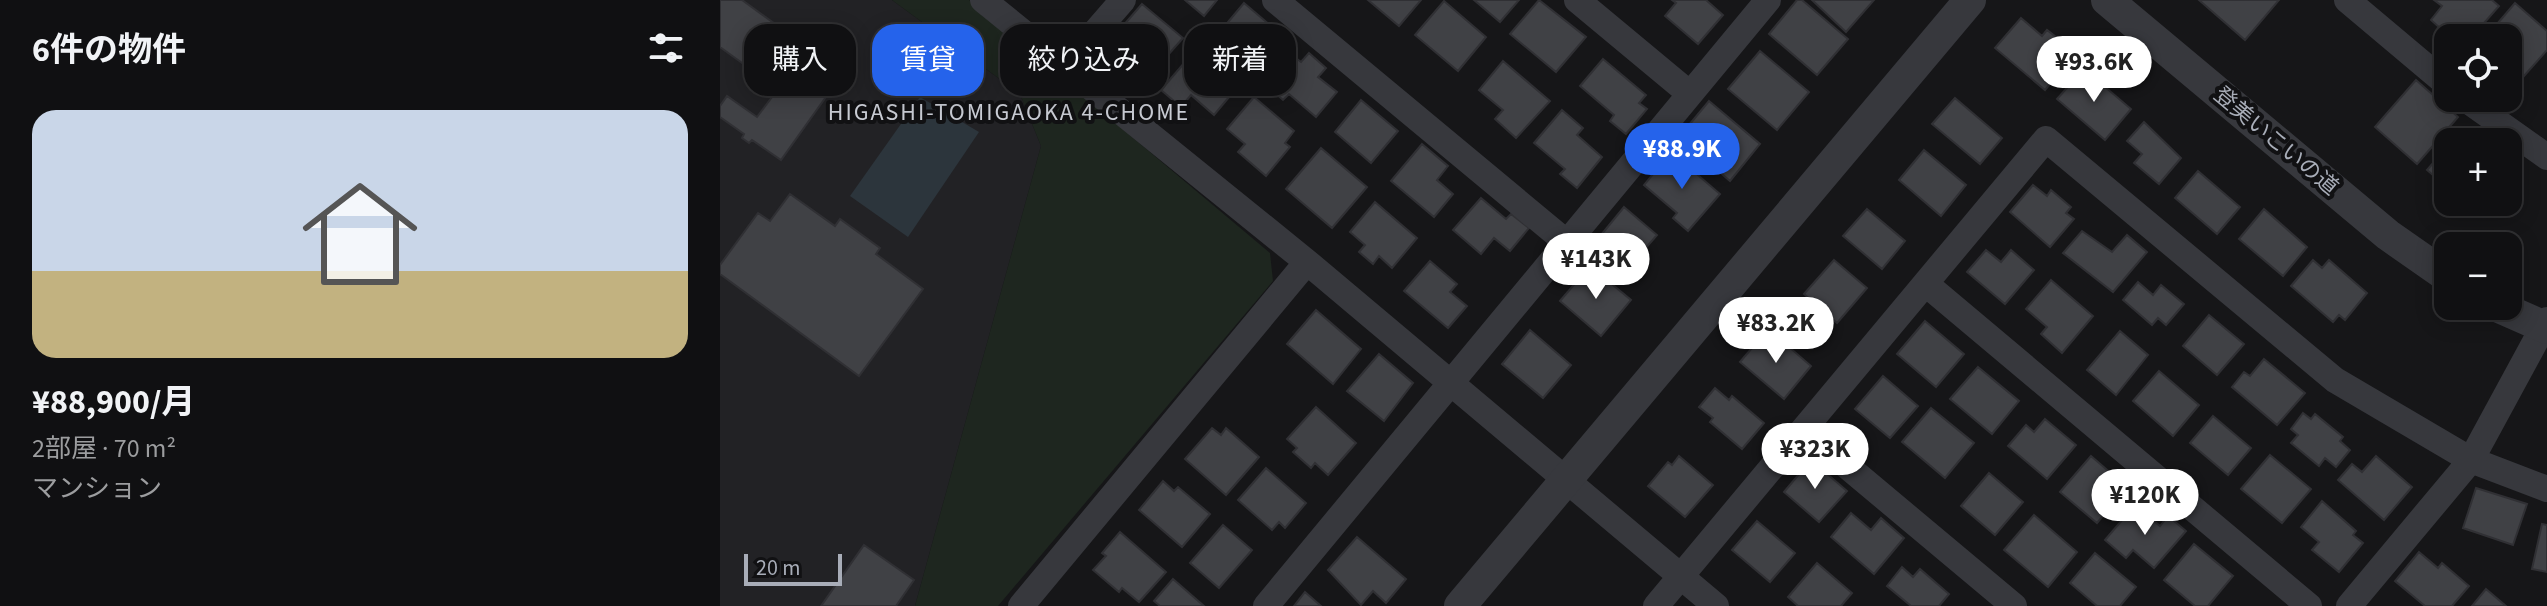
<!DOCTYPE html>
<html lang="ja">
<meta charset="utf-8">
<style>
body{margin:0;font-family:"Source Sans 3","Noto Sans JP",sans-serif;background:#19191b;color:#f1f3f6;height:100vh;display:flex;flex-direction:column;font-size:30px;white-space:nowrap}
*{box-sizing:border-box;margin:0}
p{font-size:26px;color:#9c9d9f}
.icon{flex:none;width:44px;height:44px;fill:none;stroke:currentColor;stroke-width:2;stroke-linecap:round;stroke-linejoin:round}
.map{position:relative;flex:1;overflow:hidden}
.side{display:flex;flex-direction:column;background:#101012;width:720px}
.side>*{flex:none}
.top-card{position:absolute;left:24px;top:24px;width:760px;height:72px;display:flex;gap:16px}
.buttons{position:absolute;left:1714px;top:24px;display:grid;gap:16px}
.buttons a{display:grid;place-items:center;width:88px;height:88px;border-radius:16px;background:#101012;box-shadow:0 4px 20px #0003,0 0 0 2px #303032;font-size:40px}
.scale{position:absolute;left:24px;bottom:20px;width:98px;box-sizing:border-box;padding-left:8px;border:4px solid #a8adb8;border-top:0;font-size:22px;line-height:28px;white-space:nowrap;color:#a8adb8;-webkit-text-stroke:6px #111113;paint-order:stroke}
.price{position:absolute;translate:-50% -68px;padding:0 18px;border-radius:28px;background:#fff;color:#222;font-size:26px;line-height:52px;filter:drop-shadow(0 2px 4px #0008)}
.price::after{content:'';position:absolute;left:50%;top:48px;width:24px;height:18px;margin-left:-12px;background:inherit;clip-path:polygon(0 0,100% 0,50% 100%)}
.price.current{background:#2563eb;color:#fff}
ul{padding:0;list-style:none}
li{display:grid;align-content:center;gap:16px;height:424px;padding:0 32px}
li+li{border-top:2px solid #303032}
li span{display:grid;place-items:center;height:248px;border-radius:24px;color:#555}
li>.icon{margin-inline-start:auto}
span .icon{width:144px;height:144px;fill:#fffc;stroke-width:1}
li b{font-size:34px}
h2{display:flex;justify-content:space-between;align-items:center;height:96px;padding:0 32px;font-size:34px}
.tag{padding:0 28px;border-radius:24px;background:#101012;box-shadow:0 4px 20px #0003,0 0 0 2px #303032;font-size:28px;line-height:72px}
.tag.current{background:#2563eb;color:#fff}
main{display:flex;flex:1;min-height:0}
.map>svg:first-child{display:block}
.built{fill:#222225}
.green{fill:#1e261f}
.water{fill:#2c353c}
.building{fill:#404145;stroke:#303034;stroke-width:2}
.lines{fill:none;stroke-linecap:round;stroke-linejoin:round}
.minor{stroke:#37383d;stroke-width:26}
.tertiary{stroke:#37383d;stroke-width:32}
.labels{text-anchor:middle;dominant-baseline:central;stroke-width:8;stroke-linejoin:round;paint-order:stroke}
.street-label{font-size:22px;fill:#a8adb8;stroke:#111113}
.neighbourhood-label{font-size:24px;letter-spacing:2px;fill:#c9ccd4;stroke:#111113}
</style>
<main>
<section class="side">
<h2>6件の物件<svg class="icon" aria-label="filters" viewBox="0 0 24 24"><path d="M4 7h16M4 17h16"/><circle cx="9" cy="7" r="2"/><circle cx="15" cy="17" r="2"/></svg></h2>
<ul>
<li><span style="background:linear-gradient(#c9d6e8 65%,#c2b280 0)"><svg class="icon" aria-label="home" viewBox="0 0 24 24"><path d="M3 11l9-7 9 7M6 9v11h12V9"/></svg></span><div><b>¥88,900/月</b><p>2部屋 · 70 m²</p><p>マンション</p></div></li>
</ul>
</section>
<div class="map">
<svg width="1827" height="606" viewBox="0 0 1827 606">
<rect width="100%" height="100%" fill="#161618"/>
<path class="built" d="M0,0H172L300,94L321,146L195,606H0Z"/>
<path class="green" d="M172,0H249L550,253L553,281L278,606H195L321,146L300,94Z"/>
<path class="water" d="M200,97L259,132L188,237L130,196Z"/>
<path class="building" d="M0,0H22L123,73L61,160L32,140L29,143L22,138L24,134L0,117V106L7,96L37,117L58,89L0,47Z
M465,0H497L484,16Z
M648,0H701L679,26Z
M754,0H799L780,22Z
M819,0L866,37L836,72L790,34Z
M952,0H986L1003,15L978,44L945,16L956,3Z
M1077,0H1082L1128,39L1097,75L1049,34Z
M1092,0H1154L1126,32Z
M1479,0H1559L1525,40Z
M1714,0H1772L1779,6L1751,38H1731L1711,20L1722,6Z
M724,1L766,37L738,71L695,35Z
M524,3L563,36L537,67L498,34Z
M1795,3L1827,31V50L1804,76L1788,62V38H1765Z
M422,4L463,38L440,64L420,47L409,60L389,42Z
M1301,18L1322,36L1327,30L1350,48L1344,55L1350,60L1325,90L1275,48Z
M477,48L520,84L494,115L471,95L461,107L441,90Z
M1040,51L1089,92L1057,130L1008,89Z
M589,53L606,68L598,77L617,92L596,117L569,94L563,100L546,85L572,55L581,62Z
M883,59L926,95L919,103L927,109L906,134L890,121L894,115L860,86Z
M783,61L830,101L796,138L775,119L783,110L759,90Z
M1364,69L1411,109L1385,140L1337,99Z
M1696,80L1738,117L1697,164L1655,127Z
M534,97L574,131L565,143L570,147L546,176L518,152L525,144L507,129Z
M1235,98L1282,138L1260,164L1212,124Z
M641,100L678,131L651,163L615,132Z
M989,101L1040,144L1010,181L959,137Z
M842,110L863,128L857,135L882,157L857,188L840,174L845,169L814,143Z
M1424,122L1461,158L1439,184L1414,163L1422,154L1407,141Z
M702,144L728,166L717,180L733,194L714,217L671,181Z
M1728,146V188L1707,170Z
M601,148L647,187L612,228L566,189Z
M1204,150L1246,185L1221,216L1179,180Z
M951,152L1000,194L968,231L953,218L957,213L924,185Z
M1478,171L1520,207L1497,234L1455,198Z
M1313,185L1327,196L1331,190L1351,207L1346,213L1354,219L1330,247L1290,212Z
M70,194L115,226L120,219L160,248L156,254L203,289L139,376L0,274V265L38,213L50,221Z
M761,198L786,219L791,214L809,228L790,251L774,238L761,254L733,230Z
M655,202L697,238L672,268L659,256L653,264L639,252L645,245L630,232Z
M904,207L937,235L918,257L900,242L886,258L872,246Z
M1147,209L1185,241L1162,269L1123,236Z
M1544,209L1587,247L1563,276L1519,239Z
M1362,231L1392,252L1407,235L1427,252L1393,292L1343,253Z
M1266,250L1281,262L1291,250L1314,270L1285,304L1247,272Z
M1114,260L1147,288L1117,323L1084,294Z
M1593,260L1602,268L1609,260L1647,293L1625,320L1619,315L1613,322L1571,286Z
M710,261L737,284L730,292L747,306L728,328L684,291Z
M870,266L911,300L881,336L840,301Z
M1331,280L1373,316L1342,353L1321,334L1327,327L1306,309Z
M1418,282L1433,295L1441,285L1464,304L1446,325L1438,318L1432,325L1403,300Z
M596,310L641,349L613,384L567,344Z
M1489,315L1524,344L1497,375L1463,346Z
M1205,321L1244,354L1216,387L1177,354Z
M810,330L851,365L823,398L782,364Z
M1400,331L1428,355L1396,395L1367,370Z
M1044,334L1049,338L1054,334L1091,366L1064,399L1020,362Z
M659,354L693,383L664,421L627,391Z
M1544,359L1585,393L1557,425L1512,387L1524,372L1530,376Z
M1258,367L1299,401L1272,434L1230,399Z
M1439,371L1479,405L1453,436L1413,401Z
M1163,376L1198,406L1170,438L1135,409Z
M995,388L1009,400L1012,396L1044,423L1022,449L990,422L993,418L979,407Z
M596,407L636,443L608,475L595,463L591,468L573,452L577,448L567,439Z
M1211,408L1254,443L1225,478L1182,442Z
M1583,413L1591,419L1595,414L1623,437L1620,441L1630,450L1616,467L1605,458L1599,466L1571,443L1578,435L1571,429Z
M1493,416L1531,448L1508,475L1470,443Z
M1325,419L1356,445L1327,479L1288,446L1306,425L1314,432Z
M492,428L501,435L506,428L539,457L506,495L465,459Z
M1550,455L1591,489L1562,523L1521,489Z
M959,456L993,485L965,517L928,486L948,462L952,465Z
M1371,456L1407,487L1377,523L1340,492Z
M1656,456L1692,487L1664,520L1618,480L1632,464L1642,472Z
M1091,460L1127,491L1099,522L1064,492Z
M546,468L586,503L565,528L559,522L552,530L518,500Z
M1269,473L1303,502L1275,535L1241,506Z
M443,481L454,491L458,487L490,514L462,547L419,510Z
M1756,488L1807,504L1793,545L1743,528Z
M1602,501L1636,531L1633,535L1643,543L1619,572L1592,550L1599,542L1581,527Z
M1415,505L1440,526L1448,516L1466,531L1434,568L1413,550L1406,558L1385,540Z
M1131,513L1151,530L1161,518L1184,538L1154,574L1111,537Z
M1314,515L1357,552L1328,587L1284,550Z
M1037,521L1075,553L1050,582L1012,550Z
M1822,524L1827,525V572L1812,569Z
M503,525L532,550L499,588L470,563Z
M400,532L446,572L419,602L402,588L399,592L373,570L386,556L382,553Z
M637,537L686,579L666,603L653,591L641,605L608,570Z
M1474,544L1513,576L1488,606H1475L1444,580Z
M144,545L194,580L176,606H101Z
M1699,552L1718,568L1722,563L1749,586L1732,606H1705L1675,581Z
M1375,553L1416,587L1400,606H1377L1350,583Z
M1097,563L1132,593L1121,606H1078L1068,597Z
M1182,567L1193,577L1200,569L1229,594L1219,606H1191L1167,586Z
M453,579L484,606H440L434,601Z
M1766,589L1786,606H1752Z
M585,592L601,606H574Z"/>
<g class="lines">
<path class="minor" d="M263,0L587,262L996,606
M555,0L846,242
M857,0L970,94
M1627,0L1728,85
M344,68L403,0
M1744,98L1827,157
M1206,284L1589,606
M1085,431L1294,606
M301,606L587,262
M546,606L1048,0
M936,606L1326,139L1615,380L1751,460L1827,489
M1629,606L1751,460L1827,320"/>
<path class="tertiary" d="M1387,0L1668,235L1728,277
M1777,306L1827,328
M740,606L1250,0"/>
</g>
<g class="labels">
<g class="street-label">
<text transform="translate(1556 141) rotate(40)">登美いこいの道</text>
</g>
<g class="neighbourhood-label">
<text x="289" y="112">HIGASHI-TOMIGAOKA 4-CHOME</text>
</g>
</g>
</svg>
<div class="buttons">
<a><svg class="icon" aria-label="locate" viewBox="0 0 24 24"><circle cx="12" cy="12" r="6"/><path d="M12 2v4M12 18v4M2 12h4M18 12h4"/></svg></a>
<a>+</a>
<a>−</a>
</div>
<div class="scale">20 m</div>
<b class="price" style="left:1374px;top:104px">¥93.6K</b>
<b class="price current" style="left:962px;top:191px">¥88.9K</b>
<b class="price" style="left:876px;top:301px">¥143K</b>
<b class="price" style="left:1056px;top:365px">¥83.2K</b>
<b class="price" style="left:1095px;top:491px">¥323K</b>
<b class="price" style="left:1425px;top:537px">¥120K</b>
<div class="top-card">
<a class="tag">購入</a>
<a class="tag current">賃貸</a>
<a class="tag">絞り込み</a>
<a class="tag">新着</a>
</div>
</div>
</main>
